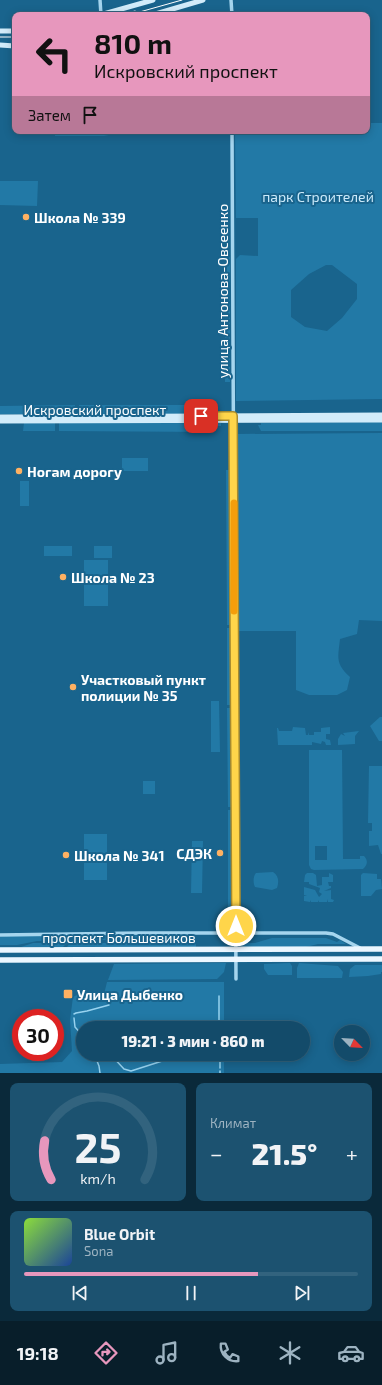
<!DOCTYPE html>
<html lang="ru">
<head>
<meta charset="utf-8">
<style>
	:root { --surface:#134b6a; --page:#1c5270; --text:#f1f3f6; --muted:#9db3c1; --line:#32637e; --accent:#e797bd }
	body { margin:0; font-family:"Exo 2",sans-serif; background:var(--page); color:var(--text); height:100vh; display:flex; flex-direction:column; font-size:15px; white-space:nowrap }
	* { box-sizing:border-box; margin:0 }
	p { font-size:13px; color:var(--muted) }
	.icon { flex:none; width:22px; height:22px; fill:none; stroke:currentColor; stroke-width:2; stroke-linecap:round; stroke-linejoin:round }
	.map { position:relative; height:1073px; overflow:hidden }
	.details { display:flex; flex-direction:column; gap:10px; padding:10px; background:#0a293a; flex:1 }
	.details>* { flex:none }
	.top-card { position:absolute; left:12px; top:12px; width:358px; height:122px; border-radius:8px; box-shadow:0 2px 10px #0003,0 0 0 1px var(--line); background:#e797bd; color:#111; overflow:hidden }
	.needle { width:26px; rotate:115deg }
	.buttons { position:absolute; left:334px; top:1025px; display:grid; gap:8px }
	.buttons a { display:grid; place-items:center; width:36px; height:36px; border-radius:50%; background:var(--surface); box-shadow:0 2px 10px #0003,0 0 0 1px var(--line); font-size:20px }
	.speed { position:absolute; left:12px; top:1009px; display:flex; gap:8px; font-size:20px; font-weight:700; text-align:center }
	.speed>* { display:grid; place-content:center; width:52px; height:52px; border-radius:50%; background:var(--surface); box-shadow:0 2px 10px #0003,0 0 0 1px var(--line); line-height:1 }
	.speed .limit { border:6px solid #d22; background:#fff; color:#111 }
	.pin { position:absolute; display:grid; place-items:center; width:34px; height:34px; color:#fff; margin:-17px; border-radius:8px; box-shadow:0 2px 6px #0006 }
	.me { position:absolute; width:44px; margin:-22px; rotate:0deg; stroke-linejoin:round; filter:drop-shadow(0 0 3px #0008) }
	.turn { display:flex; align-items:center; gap:14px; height:84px; padding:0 16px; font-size:18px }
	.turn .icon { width:52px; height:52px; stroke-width:2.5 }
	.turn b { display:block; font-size:28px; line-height:34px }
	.then { display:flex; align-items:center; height:38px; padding:0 16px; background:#0003; gap:8px; font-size:15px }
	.big { font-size:30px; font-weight:800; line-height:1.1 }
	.details .card { flex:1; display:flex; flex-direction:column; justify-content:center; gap:6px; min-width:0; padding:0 14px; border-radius:8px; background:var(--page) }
	.details .dial { align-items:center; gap:0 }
	.dial svg { height:104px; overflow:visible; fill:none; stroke:var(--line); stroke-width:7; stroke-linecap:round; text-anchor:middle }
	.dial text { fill:var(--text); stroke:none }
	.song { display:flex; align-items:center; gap:12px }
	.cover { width:48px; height:48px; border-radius:6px; background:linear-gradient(135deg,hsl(90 70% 55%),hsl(220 70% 35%)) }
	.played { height:4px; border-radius:2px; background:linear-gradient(90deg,var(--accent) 70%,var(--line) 70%) }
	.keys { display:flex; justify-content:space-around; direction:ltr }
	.heat { display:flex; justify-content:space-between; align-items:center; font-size:22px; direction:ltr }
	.details .tiles { flex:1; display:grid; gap:10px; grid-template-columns:1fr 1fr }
	.card:last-child { grid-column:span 2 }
	.trip { position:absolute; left:76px; top:1021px; width:234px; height:40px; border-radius:20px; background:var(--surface); box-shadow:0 2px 10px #0003,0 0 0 1px var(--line); font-weight:800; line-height:40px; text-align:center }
	.dock { display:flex; height:64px; justify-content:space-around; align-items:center; background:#081e2a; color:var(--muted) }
	.dock .icon { width:28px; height:28px }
	.dock .selected { color:var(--accent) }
	.dock b { font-size:18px; color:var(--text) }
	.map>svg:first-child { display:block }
</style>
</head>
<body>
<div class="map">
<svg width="382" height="1073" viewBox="0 0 382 1073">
	<rect width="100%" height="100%" fill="#19648d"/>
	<path fill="#2279a6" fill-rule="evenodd" d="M367 123H382V399L236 401V259L240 255 258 256V218H236L235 131H367ZM326 265H332L357 284V299L342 318 327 331 305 327 291 317V290L309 274Z
		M55 131H114V134L104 136H55Z
		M0 181H38L37 206 0 205Z
		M225 248 230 250V286H225Z
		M227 297 230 299V382H225V299Z
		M75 405V412L73 414H0V406Z
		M79 405H213V414H81L79 412Z
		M382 422V431H261L258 425H261V423Z
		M24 423H55V431H23Z
		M59 423H221V426H214V432L59 431Z
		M382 433V621L359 620 357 634 340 639C338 658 335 663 350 677L347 690 337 695H309L296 690V631H237V434Z
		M122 458H148V471H122Z
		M226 470H231V625H227Z
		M20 481H29V506H20Z
		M44 546H72V556H44Z
		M94 546H112V558H94Z
		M84 560H108V606H84Z
		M227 628H231L232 705H227Z
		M211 701H219L220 752H211Z
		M227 708H232V807H228Z
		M380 717H382V741H379L370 726Z
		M293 727 305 728 306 735H308L309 732V735H314V732H321V728L330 727V734H326V739L330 740 331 745H326L325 742 322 741 321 744 312 742V745H278L277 728H278L279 731H292Z
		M359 731 355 736V744L338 745V739L341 734 345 736 343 733Z
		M309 750H342L343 859H360V856H364C368 860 368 865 363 869L314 870 311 869 309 865ZM315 846H327V860H315Z
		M369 766H382V854H381L378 845 369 846V831H372V823H368Z
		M143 781H155V794H143Z
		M228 810H232V924H228Z
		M84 834H107V880H84Z
		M192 841H203L202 893H191Z
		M273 872C279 876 279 882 277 888L272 890 255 887C253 883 253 876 256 873Z
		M307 873H313L316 875 317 886 322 885V877H329V873L333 875V882H328L329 886H331V888L324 891 331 890V899L334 900 333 902H328V899L327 902H319V900L318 902H311V900L310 902 304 901V896L307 895H304V887L315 890 319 897 322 894 319 892 320 888 309 884V882H304L305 875Z
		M363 873 377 874V879H381L382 889 376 890 371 896H361V875Z
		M194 935 196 939 190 940H73V936Z
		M242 935H243L244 941 246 943H255L272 938H326L337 942 340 940 346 944H318L306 947H242L238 945 239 938Z
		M6 936H71L70 939 69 941H37L17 945H0V937Z
		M33 943H67L63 947 0 948V947H21Z
		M70 943H196V947H67Z
		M226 963 224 972 217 979 108 980 114 964Z
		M290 963 292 966V975H268L264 969V964Z
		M299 963 338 966 343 972 342 978H297V968Z
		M355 965H382V972H381V974L368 976 349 977 350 969Z
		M107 982H224V1028H83V1054H224V1073H0V1064L62 1062 72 1051 70 1020 73 997 77 995 104 994Z"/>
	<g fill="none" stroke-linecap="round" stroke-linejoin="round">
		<path stroke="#98d3f0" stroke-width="1.5" d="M219 996V1028
			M74 1014 76 1013 87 1011 109 1005
			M74 1018 75 1027 83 1036
			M122 1028 129 1021
			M79 1044 83 1049
			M89 1054 93 1057 96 1054
			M110 1054 124 1069 131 1071 181 1055
			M220 1054V1068
			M97 1061 99 1066 100 1073
			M220 1071V1073"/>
		<path stroke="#a5d5ee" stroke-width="3.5" d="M100 0 101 15
			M231 0 232 15
			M232 131 236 979
			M0 935 140 933H326L333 934 360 948"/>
		<path stroke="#d2ecfa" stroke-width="5" d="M100 15 153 0
			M152 15 203 0
			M0 31H15
			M0 45 15 46
			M0 417 382 415
			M0 421 382 420"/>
		<path stroke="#ecf7ff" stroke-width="5.5" d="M0 950 382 949
			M0 960 382 959"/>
		<path stroke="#fff" stroke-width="1" d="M120 15 135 11
			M129 15 182 0
			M0 37H15"/>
	</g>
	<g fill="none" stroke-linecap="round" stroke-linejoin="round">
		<defs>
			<path id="route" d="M201 416H233L236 926"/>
		</defs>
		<use href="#route" stroke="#a68a30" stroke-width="10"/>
		<use href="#route" stroke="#ffd54a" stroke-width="7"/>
		<path stroke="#f59e0b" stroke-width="7" d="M234 503V611"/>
	</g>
	<g fill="#ffb162" stroke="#19648d" stroke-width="1.5">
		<circle cx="26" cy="217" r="4"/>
		<circle cx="19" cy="471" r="4"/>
		<circle cx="63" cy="577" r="4"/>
		<circle cx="73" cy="687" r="4"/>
		<circle cx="220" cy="853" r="4"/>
		<circle cx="66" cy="855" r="4"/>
		<rect x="63" y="989" width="10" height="10" rx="2"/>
	</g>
	<g text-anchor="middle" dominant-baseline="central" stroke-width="4" stroke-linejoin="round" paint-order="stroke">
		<g font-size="14" fill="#cbeafa" stroke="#19648d">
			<text x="318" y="196">парк Строителей</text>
		</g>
		<g font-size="14" font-weight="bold" fill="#fff" stroke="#19648d" text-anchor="start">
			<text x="34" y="217">Школа № 339</text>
			<text x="27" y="471">Ногам дорогу</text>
			<text x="71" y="577">Школа № 23</text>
			<text x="81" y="679">Участковый пункт<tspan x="81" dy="16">полиции № 35</tspan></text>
			<text x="212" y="853" text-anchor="end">СДЭК</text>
			<text x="74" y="855">Школа № 341</text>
			<text x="77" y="994">Улица Дыбенко</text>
		</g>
		<g font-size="14" fill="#fff" stroke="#19648d">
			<text transform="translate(222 291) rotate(-90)">улица Антонова-Овсеенко</text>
			<text x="95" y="409">Искровский проспект</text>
			<text x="119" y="937">проспект Большевиков</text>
		</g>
	</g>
</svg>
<div class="buttons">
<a><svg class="needle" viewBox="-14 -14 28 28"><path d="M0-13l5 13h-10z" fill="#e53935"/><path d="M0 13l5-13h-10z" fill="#9db3c1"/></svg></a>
</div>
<div class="speed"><div class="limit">30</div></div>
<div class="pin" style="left:201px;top:416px;background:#d93025"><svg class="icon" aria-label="arrive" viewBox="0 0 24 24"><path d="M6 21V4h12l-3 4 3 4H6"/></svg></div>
<svg class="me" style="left:236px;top:926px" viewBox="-20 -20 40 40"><circle r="17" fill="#ffd54a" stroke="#fff" stroke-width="3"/><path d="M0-11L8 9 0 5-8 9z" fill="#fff"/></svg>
<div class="trip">19:21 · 3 мин · 860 m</div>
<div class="top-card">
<div class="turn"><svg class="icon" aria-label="left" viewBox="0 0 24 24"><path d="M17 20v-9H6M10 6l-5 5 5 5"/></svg><div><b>810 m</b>Искровский проспект</div></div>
<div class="then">Затем<svg class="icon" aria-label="arrive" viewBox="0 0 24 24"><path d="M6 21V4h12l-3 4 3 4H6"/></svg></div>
</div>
</div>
<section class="details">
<div class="tiles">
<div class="card dial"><svg viewBox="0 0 100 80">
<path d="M14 69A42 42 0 1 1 86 69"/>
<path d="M14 69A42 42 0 0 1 9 39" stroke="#e797bd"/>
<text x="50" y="56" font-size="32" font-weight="700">25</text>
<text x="50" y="72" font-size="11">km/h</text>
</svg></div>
<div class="card"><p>Климат</p>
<div class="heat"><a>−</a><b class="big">21.5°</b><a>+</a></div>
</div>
<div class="card">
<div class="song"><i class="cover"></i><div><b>Blue Orbit</b><p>Sona</p></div></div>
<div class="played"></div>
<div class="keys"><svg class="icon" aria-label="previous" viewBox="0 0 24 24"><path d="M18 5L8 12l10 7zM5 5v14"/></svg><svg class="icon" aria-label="pause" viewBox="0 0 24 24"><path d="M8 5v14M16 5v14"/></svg><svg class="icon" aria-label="next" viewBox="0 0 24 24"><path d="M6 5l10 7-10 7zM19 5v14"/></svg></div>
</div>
</div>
</section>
<nav class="dock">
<b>19:18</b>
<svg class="icon selected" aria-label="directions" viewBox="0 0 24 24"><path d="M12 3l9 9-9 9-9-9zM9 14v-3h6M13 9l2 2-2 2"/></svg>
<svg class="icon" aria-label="music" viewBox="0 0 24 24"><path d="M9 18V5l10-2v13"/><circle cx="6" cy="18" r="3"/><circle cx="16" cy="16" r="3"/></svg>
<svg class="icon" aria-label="phone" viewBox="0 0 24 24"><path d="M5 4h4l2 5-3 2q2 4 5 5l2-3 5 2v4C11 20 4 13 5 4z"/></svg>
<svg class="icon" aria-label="climate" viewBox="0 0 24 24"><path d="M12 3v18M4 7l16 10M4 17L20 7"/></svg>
<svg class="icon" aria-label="car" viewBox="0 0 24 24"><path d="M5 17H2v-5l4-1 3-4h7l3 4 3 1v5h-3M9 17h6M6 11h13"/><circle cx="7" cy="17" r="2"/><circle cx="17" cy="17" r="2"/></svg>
</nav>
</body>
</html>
